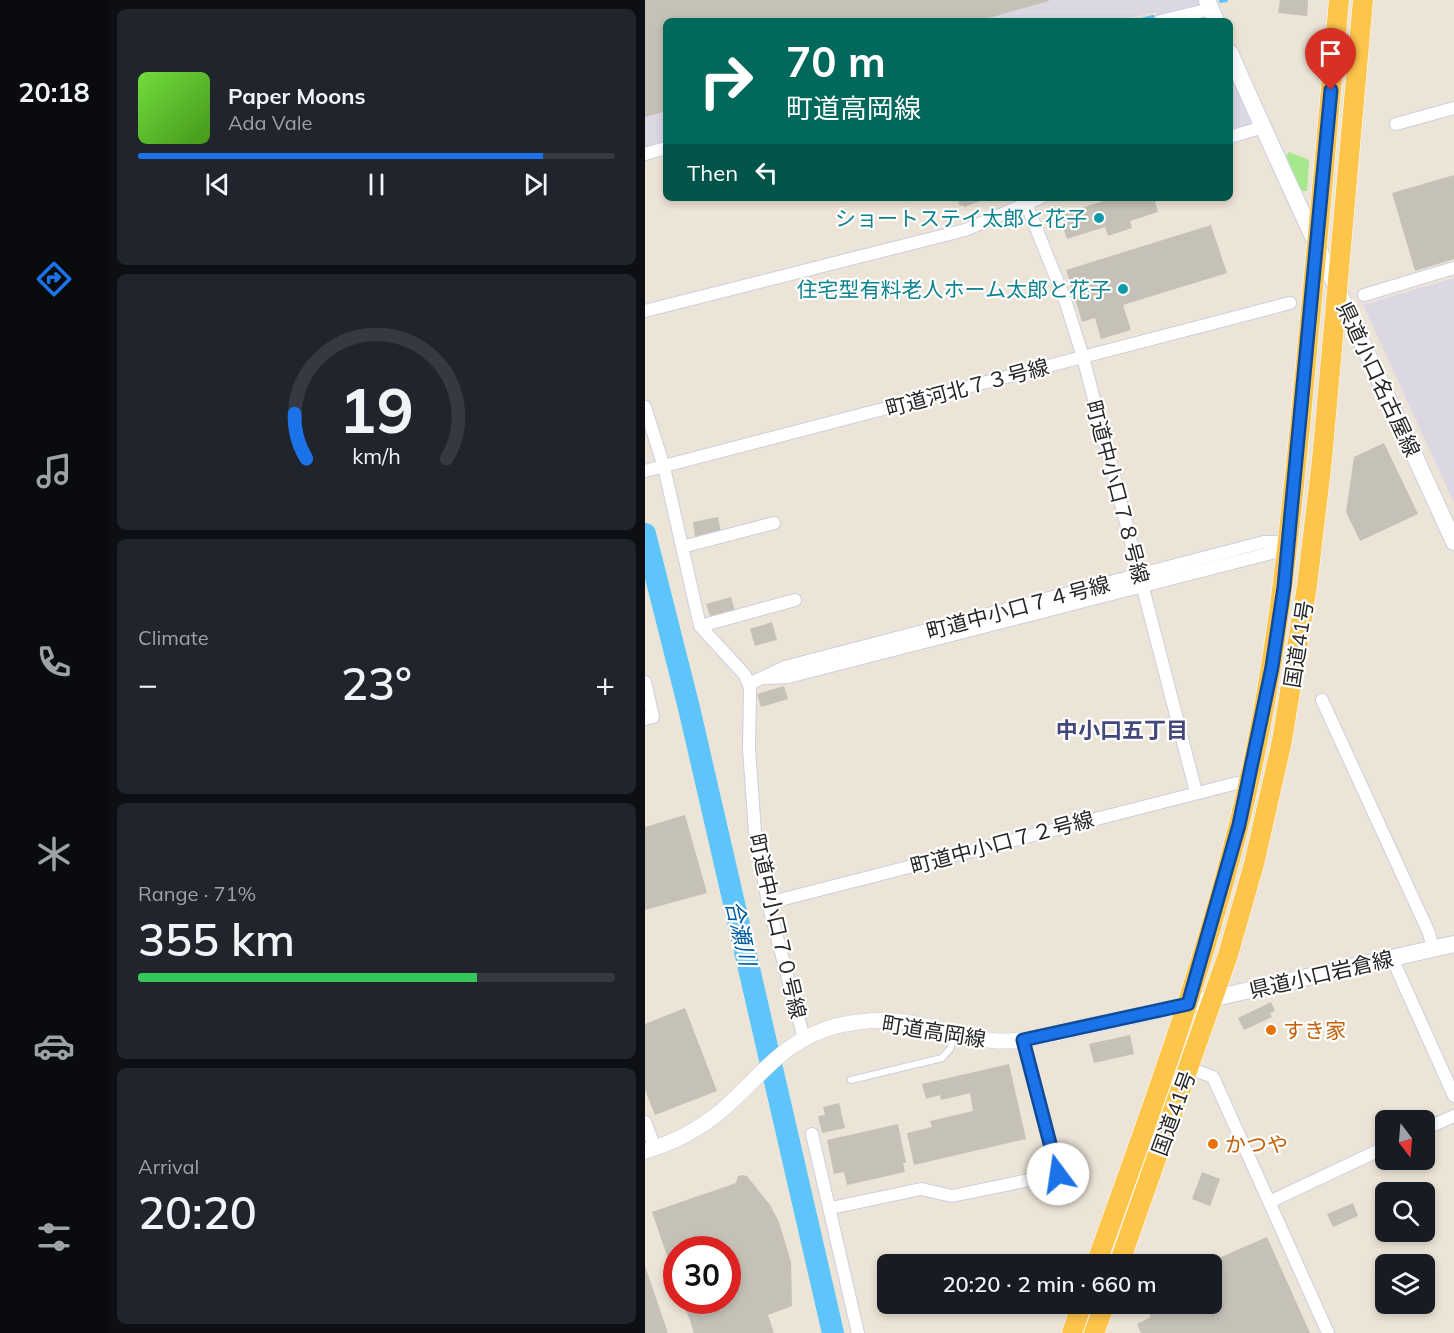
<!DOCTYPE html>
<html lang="en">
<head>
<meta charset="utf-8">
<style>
	:root { --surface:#171b24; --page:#20242c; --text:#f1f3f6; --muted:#9ea1a6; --line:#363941; --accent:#1a73e8 }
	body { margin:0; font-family:Mulish,"Noto Sans JP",sans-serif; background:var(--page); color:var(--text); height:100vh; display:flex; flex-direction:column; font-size:22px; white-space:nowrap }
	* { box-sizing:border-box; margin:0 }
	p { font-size:20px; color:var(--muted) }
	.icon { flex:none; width:33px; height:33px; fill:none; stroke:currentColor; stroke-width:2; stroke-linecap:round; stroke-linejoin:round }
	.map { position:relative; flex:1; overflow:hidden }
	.panel { display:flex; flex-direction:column; gap:9px; padding:9px; background:#0d0f14; width:537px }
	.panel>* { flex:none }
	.top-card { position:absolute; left:18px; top:18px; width:570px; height:183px; border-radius:9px; box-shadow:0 3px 9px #0003; background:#00695c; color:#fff; overflow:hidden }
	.needle { width:39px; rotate:164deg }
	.controls { position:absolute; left:730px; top:1110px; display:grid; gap:12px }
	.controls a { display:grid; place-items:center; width:60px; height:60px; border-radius:9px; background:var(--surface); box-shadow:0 3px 9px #0003; font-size:30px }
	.speed { position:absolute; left:18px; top:1236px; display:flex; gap:12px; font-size:30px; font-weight:700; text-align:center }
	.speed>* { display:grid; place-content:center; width:78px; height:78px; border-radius:50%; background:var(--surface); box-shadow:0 3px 9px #0003; line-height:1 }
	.speed .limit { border:9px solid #d22; background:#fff; color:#111 }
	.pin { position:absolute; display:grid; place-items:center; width:51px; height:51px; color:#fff; margin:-62px -26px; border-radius:50% 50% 50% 0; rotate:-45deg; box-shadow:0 0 6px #0007 }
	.pin .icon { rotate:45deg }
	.me { position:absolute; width:66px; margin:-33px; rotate:346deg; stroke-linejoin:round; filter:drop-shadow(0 0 4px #0008) }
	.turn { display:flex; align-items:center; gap:21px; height:126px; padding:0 24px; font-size:27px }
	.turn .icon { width:78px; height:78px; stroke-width:2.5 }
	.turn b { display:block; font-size:42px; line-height:51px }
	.then { display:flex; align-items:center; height:57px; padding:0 24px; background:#0003; gap:12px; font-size:22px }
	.big { font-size:45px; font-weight:600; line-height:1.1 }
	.panel .card { flex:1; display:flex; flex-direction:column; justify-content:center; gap:9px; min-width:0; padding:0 21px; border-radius:9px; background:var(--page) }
	.panel .dial { align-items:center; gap:0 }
	.dial svg { height:156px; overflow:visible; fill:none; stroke:var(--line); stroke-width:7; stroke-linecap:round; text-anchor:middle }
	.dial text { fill:var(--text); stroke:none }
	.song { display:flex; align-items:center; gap:18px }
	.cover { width:72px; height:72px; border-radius:9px; background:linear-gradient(135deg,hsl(100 70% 55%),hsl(100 70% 35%)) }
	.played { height:6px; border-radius:3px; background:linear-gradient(90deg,var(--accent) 85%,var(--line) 85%) }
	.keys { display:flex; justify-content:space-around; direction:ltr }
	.heat { display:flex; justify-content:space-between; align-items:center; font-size:33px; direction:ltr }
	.charge { height:9px; border-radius:4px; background:linear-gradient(90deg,#34c759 71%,var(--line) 0) }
	.trip { position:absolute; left:232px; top:1254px; width:345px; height:60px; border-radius:9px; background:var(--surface); box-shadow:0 3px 9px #0003; font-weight:600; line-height:60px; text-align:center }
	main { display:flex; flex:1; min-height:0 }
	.menu { display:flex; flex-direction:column; width:108px; justify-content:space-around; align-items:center; background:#090b0e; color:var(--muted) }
	.menu .icon { width:42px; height:42px }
	.menu .selected { color:var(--accent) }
	.menu b { font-size:27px; color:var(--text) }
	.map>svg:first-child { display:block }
</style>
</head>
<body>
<main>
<nav class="menu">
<b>20:18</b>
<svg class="icon selected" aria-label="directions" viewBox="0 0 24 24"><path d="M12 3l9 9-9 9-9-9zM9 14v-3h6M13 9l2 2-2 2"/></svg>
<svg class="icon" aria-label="music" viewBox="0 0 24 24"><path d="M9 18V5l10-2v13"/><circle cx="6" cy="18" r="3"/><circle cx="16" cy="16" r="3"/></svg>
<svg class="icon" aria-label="phone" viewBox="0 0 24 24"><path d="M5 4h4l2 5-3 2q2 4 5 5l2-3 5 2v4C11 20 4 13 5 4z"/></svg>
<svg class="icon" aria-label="climate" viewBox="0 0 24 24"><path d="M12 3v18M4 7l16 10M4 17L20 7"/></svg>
<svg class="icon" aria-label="car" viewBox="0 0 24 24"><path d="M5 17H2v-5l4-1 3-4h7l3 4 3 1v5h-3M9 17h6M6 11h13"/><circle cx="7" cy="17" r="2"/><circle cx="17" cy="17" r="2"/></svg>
<svg class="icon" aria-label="filters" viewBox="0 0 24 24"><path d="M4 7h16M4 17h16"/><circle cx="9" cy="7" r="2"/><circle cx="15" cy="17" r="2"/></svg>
</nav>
<section class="panel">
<div class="card">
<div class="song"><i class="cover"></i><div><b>Paper Moons</b><p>Ada Vale</p></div></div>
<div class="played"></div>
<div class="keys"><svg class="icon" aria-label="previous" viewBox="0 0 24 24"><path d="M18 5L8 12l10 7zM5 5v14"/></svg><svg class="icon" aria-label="pause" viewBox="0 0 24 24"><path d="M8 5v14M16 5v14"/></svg><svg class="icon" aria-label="next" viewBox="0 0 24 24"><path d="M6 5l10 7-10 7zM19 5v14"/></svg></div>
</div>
<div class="card dial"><svg viewBox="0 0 100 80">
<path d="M14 69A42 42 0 1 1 86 69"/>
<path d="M14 69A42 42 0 0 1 8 46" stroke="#1a73e8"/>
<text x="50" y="56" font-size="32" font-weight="700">19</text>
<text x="50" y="72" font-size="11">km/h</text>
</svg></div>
<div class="card"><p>Climate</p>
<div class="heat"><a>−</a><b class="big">23°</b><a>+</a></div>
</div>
<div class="card"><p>Range · 71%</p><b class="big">355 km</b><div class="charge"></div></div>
<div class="card"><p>Arrival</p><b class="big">20:20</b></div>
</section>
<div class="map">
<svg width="809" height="1333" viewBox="0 0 809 1333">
	<rect width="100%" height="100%" fill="#ece4d6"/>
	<path fill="#dcd8e3" d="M0 0H555L562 21H514L511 12 471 21H21V144L0 150Z
		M585 70 608 120 605 126 585 132Z
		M809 278V503L718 305Z"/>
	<path fill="#a5e98c" d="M644 152 664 160 662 191H658L655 188 641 156Z"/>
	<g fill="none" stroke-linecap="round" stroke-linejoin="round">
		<path stroke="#5dc5fa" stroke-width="4" d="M576 1 581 0
			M493 21 508 17"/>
		<path stroke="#5dc5fa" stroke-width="22" d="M0 534 44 708 188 1333"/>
	</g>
	<path fill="#c6c1b7" d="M0 0H404V1L333 21H21V111L0 117Z
		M635 0H663L662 16 633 13Z
		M809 175V259L770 271 747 193Z
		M312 198H341V199L319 207 318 205 315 206Z
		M468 198H509L513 212 485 221 487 228 463 236 460 227 422 239 414 215Z
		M566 225 582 273 478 305 486 330 456 339 450 318 437 322 421 270Z
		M739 443 773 514 715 541 701 512 709 457Z
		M73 517 76 532 50 537 48 522Z
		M86 597 90 611 66 619 61 604Z
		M127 622 132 640 110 646 105 629Z
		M139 686 143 699 116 707 112 694Z
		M40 815 62 893 0 910V827Z
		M626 1002 630 1011 625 1013 627 1017 599 1030 593 1018Z
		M40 1008 72 1091 10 1115 0 1090V1024Z
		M485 1035 489 1054 449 1063 444 1044Z
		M364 1064 381 1139 269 1165 262 1133 287 1127 285 1121 328 1111 325 1093 296 1100 295 1095 281 1099 277 1084Z
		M194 1103 200 1128 177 1133 173 1116 180 1115 178 1107Z
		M253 1124 261 1163H258L260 1172 202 1185 199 1172 189 1174 182 1140Z
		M557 1172 575 1179 565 1206 547 1199Z
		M97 1175 102 1176 125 1205 134 1222 146 1262 147 1306 123 1315 129 1333H49L38 1300H82V1250H32L31 1282 7 1212 91 1183 93 1176Z
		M708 1203 713 1216 688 1227 682 1214Z
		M622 1237 665 1333H496L492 1324 506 1317 501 1307 508 1304H567V1264H560Z
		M0 1266 23 1333H0Z"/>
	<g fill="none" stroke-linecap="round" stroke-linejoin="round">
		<defs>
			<path id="service" d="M206 1080 297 1058 305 1049 310 1035"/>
			<path id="minor" d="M515 21 566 9
				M751 124 809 108
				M585 137 618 127
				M0 154 21 148
				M379 198 420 300 438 357 551 792
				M719 295 809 268
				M0 311 320 230 395 198
				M0 407 19 467 55 626 100 675 105 688 104 749 110 832 123 903 159 1039
				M0 471 645 303
				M37 547 129 523
				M55 626 150 600
				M122 678 143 677 630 552
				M0 682 8 717 0 719
				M104 684 140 667 619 542H631
				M677 700 784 933 788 949
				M123 903 592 783
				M747 958 809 1096
				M544 1068 568 1077 683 1333
				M0 1122 10 1148
				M780 1129 809 1116
				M167 1134 213 1333
				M624 1202 741 1147
				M186 1208 276 1189 307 1196 413 1174 378 1040"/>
			<path id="tertiary" d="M0 1151C28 1143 53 1130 76 1111 116 1077 136 1041 191 1026 213 1021 236 1019 259 1022 294 1027 324 1041 361 1041 385 1041 409 1034 432 1029 469 1021 506 1013 543 1004"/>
			<path id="secondary" d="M562 0 571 21
				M585 53C657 217 735 379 809 542
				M543 1004 809 944"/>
			<path id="trunk" d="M451 1264C512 1095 575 926 611 749 633 643 644 535 655 427 669 285 681 142 694 0
				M474 1264 583 955 609 864 637 741 662 586 677 460 718 0
				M427 1333 437 1304
				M449 1333 460 1304"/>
		</defs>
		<use href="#service" stroke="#cccee2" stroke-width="8"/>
		<use href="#minor" stroke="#cccee2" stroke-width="14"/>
		<use href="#tertiary" stroke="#cccee2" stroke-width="16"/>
		<use href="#secondary" stroke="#cccee2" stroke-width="18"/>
		<use href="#trunk" stroke="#fff" stroke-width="21"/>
		<use href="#service" stroke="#fff" stroke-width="6"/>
		<use href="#minor" stroke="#fff" stroke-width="12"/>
		<use href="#tertiary" stroke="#fff" stroke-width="15"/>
		<use href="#secondary" stroke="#fff" stroke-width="16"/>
		<use href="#trunk" stroke="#fec54b" stroke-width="20"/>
	</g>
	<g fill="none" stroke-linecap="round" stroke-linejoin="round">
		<defs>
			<path id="route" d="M413 1174 378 1040 543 1004 594 825 627 667 639 587 686 90"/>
		</defs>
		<use href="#route" stroke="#114b97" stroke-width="15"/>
		<use href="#route" stroke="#1a73e8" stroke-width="10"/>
	</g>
	<g fill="#0f9aa8" stroke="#fff" stroke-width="2">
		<circle cx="454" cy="218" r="6"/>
		<circle cx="478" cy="289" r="6"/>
	</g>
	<g fill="#e8710a" stroke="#fff" stroke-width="2">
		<circle cx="626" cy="1030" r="6"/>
		<circle cx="568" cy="1144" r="6"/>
	</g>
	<g text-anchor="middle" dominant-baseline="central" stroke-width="4.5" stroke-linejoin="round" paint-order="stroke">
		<g font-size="21" fill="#0d838f" stroke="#fff" text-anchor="end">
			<text x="442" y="218">ショートステイ太郎と花子</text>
			<text x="466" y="289">住宅型有料老人ホーム太郎と花子</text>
		</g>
		<g font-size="21" fill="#272727" stroke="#fff">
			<text transform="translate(734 379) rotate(65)">県道小口名古屋線</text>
			<text transform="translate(322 387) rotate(-15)">町道河北７３号線</text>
			<text transform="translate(473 492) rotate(75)">町道中小口７８号線</text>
			<text transform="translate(373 607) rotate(-15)">町道中小口７４号線</text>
			<text transform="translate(653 644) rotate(-81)">国道41号</text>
			<text transform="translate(357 842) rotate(-15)">町道中小口７２号線</text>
			<text transform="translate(133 926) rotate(77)">町道中小口７０号線</text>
			<text transform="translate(676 974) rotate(-13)">県道小口岩倉線</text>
			<text transform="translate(289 1031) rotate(9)">町道高岡線</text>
			<text transform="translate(528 1113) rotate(-70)">国道41号</text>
		</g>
		<g font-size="21" fill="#c56008" stroke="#fff" text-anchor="start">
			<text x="638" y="1030">すき家</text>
			<text x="580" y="1144">かつや</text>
		</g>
		<g font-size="22" font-weight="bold" fill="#44497b" stroke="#fff">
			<text x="477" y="730">中小口五丁目</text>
		</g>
		<g font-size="22" font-style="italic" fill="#005ea2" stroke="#fff">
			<text transform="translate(96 933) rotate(77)">合瀬川</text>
		</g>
	</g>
</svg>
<div class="controls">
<a><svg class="needle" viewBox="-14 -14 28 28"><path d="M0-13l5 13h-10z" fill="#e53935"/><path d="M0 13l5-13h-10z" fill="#9ea1a6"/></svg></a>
<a><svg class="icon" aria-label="search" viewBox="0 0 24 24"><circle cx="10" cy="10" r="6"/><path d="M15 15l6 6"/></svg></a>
<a><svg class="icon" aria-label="layers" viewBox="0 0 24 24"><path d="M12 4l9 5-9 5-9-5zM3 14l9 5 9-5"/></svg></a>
</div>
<div class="speed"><div class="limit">30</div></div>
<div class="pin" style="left:686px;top:90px;background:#d93025"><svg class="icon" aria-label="arrive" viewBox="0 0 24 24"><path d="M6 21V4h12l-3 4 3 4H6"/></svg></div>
<svg class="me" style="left:413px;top:1174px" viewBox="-20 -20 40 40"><circle r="19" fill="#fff"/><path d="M0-13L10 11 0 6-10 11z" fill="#1a73e8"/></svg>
<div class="trip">20:20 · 2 min · 660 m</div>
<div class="top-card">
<div class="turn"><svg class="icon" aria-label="right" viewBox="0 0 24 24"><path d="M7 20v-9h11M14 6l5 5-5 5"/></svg><div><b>70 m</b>町道高岡線</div></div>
<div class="then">Then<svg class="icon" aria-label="left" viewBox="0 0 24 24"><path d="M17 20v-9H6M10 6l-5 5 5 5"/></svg></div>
</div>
</div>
</main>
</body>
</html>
